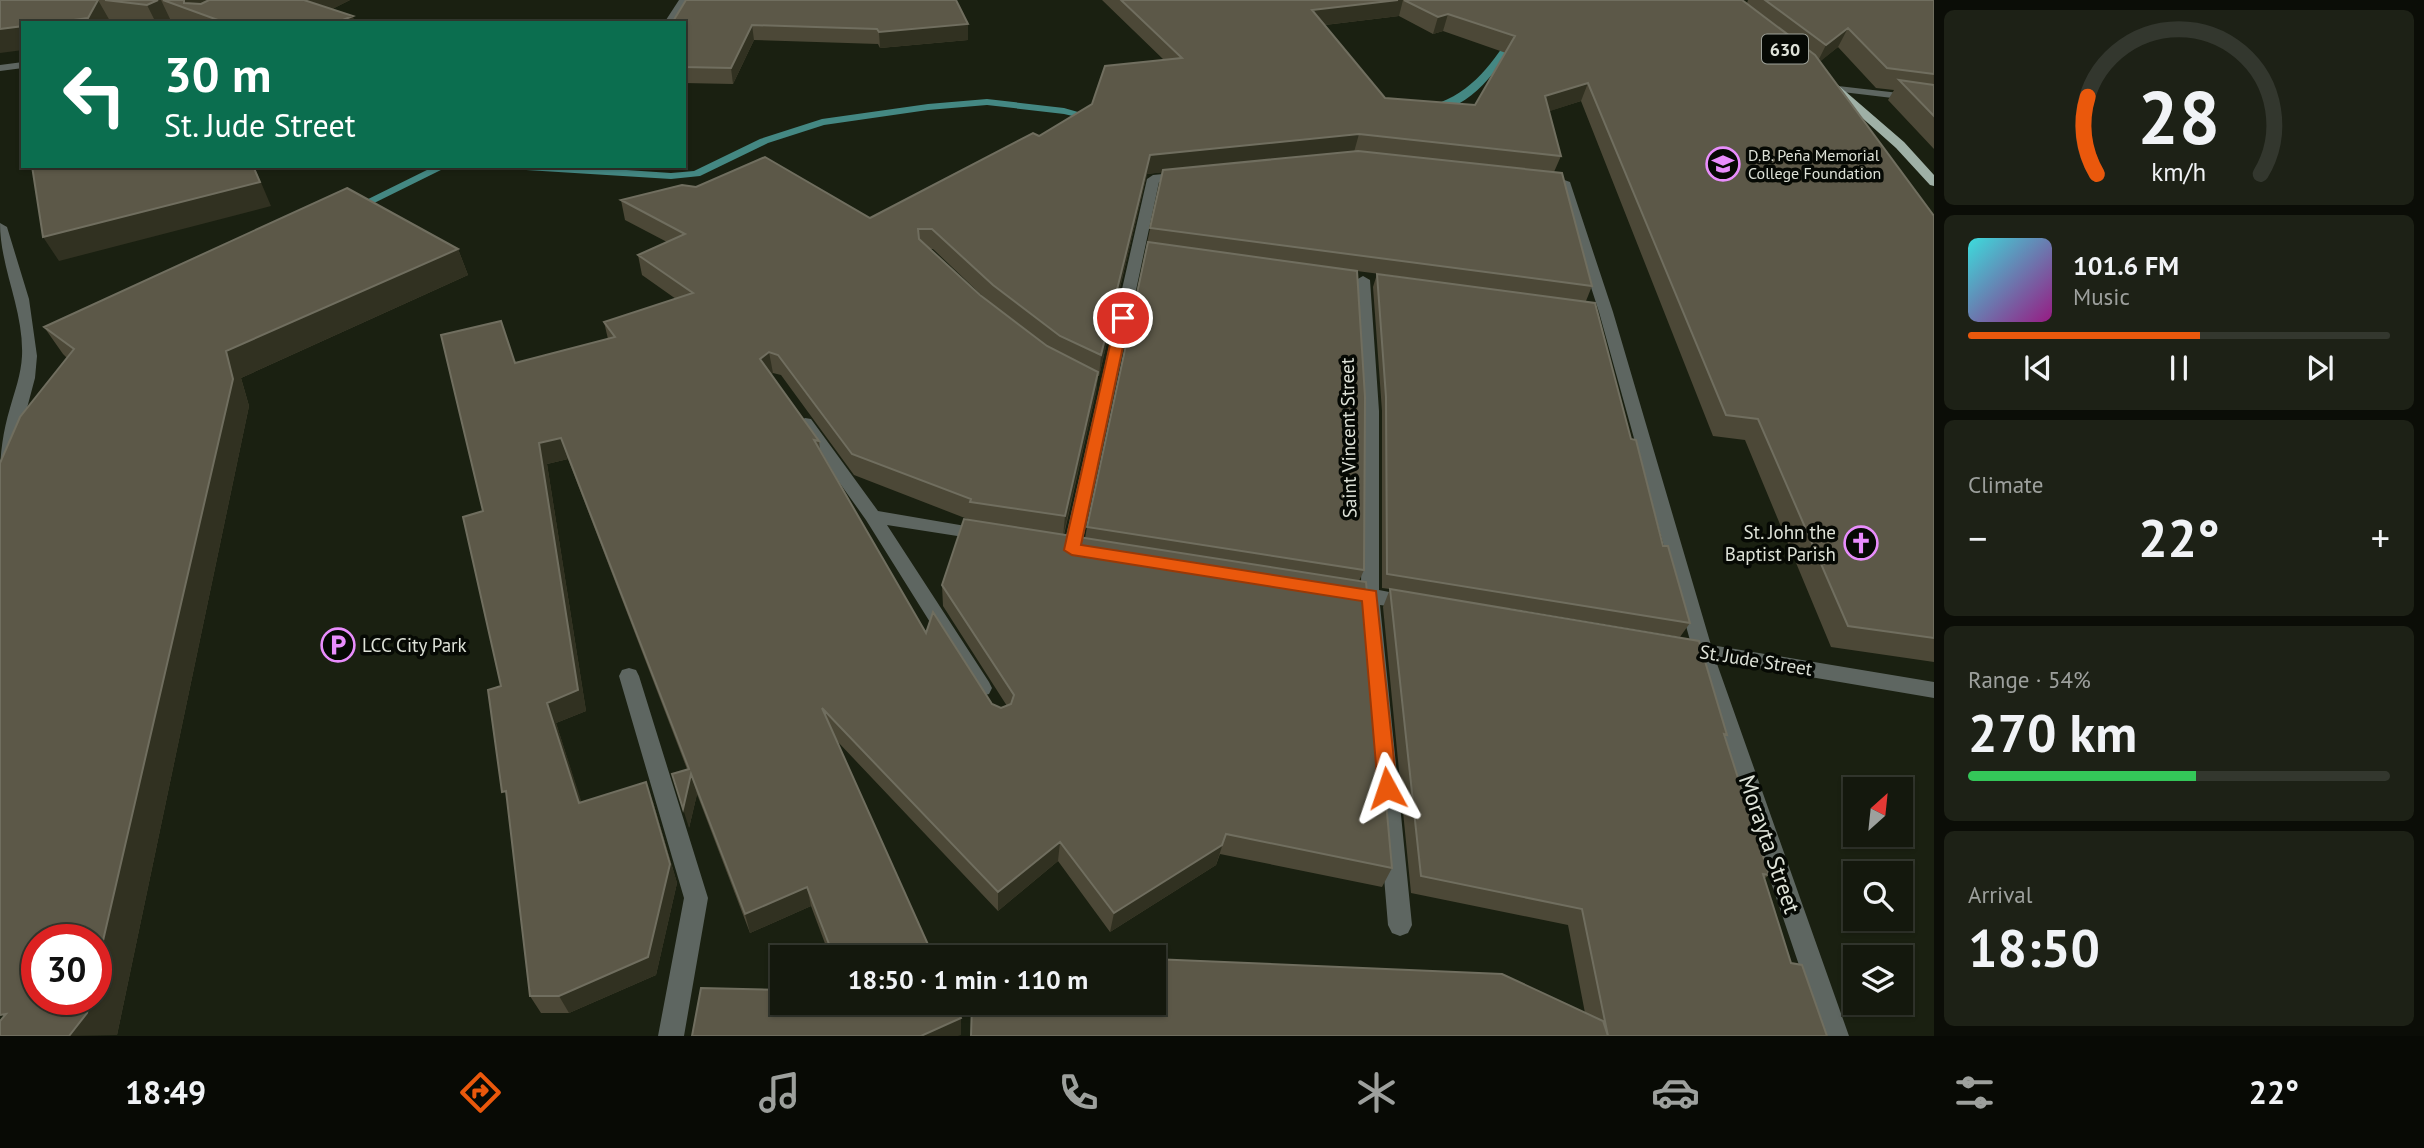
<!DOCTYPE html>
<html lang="en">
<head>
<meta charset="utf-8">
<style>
	:root { --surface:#14180d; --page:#1d2116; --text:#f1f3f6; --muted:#9da09d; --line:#33372e; --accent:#ea580c }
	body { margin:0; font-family:"PT Sans",sans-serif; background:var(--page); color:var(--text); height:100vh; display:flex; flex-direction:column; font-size:26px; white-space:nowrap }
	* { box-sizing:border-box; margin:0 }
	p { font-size:23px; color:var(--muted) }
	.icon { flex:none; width:38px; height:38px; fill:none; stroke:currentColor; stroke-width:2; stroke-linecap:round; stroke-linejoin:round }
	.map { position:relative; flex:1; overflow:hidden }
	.details { display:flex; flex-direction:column; gap:10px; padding:10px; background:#0b0d07; width:490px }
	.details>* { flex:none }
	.banner { position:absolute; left:21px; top:21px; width:665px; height:147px; border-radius:0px; box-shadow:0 2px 5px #0004,0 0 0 2px var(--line); background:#0b6e4f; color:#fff; overflow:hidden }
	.needle { width:46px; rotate:27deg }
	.buttons { position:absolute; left:1843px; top:777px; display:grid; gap:14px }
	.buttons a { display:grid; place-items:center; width:70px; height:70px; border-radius:0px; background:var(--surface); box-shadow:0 2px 5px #0004,0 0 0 2px var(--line); font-size:35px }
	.speed { position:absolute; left:21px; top:924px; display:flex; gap:14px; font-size:35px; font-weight:700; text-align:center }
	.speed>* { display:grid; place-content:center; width:91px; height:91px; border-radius:50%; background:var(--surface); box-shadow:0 2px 5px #0004,0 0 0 2px var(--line); line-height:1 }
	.speed .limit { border:10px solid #d22; background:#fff; color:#111 }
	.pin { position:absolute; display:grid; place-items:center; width:60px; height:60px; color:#fff; margin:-30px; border:4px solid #fff; border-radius:50%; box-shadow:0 2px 7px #0007 }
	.me { position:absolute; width:77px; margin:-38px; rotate:355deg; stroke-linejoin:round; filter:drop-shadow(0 0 5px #0008) }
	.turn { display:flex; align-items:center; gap:24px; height:147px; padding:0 28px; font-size:32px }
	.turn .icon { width:91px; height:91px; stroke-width:2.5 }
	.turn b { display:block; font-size:49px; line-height:60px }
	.big { font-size:52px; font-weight:700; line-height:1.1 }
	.details .tile { flex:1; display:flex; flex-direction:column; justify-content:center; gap:10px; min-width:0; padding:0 24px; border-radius:10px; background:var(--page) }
	.details .dial { align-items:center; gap:0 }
	.dial svg { height:182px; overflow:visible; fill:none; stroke:var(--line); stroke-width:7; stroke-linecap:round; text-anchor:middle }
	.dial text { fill:var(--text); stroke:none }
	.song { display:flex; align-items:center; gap:21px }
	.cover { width:84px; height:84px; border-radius:10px; background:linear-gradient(135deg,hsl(180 70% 55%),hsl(310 70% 35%)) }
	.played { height:7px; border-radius:4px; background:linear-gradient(90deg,var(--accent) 55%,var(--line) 55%) }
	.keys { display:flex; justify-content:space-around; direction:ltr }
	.heat { display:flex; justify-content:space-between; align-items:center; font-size:38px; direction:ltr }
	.charge { height:10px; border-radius:5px; background:linear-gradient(90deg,#34c759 54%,var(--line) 0) }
	.trip { position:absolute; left:770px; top:945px; width:396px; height:70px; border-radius:0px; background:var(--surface); box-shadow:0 2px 5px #0004,0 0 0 2px var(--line); font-weight:700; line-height:70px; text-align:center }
	.menu { display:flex; height:112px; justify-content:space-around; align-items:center; background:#080a05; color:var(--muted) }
	.menu .icon { width:49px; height:49px }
	.menu .active { color:var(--accent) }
	.menu b { font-size:32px; color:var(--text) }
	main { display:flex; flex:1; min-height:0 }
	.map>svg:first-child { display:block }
</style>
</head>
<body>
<main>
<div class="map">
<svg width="1934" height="1036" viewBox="0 0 1934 1036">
	<rect width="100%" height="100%" fill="#1a2011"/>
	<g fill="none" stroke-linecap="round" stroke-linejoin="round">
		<path fill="#448883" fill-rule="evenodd" d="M1512 33 1520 35C1499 67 1469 115 1425 111V107C1468 97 1489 68 1512 33Z
			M987 99 1064 108 1099 118 1094 121 1064 114 987 105 928 110 824 125 768 143 700 176 671 179 510 169 505 166H567L671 173 694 171 760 139 822 119 928 104Z
			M435 166H449L358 211 348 209Z"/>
		<path fill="#5e6661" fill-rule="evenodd" d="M0 223 7 227 29 299 37 356 35 378 14 457 6 476 0 478C0 453 3 432 10 408 15 390 21 375 22 356 24 310 0 268 0 223Z"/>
		<path fill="#5e6661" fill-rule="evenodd" d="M679 0H689L674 23H664Z
			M23 62V68L0 71V65Z
			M1838 86 1934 97V103L1834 91V87Z
			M1183 172 1187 173V179L1159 182 1081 549 1078 554H1066L1063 549 1147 179 1153 175Z
			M1556 177 1570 182 1613 312 1711 645 1934 682V698L1716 661 1849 1036H1823L1695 658 1688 655 1685 650 1691 644 1599 312 1558 185 1550 181Z
			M1363 276 1370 280 1379 411V590L1415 597 1417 602 1415 607 1408 609 1380 605 1412 925 1408 933 1400 936 1392 933 1388 925 1361 601 1339 597 1337 592 1339 587 1346 585 1361 587 1363 411 1356 280Z
			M805 418 811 419 878 511 989 530 992 534 989 538 983 540 887 525 989 682 992 688 989 694 982 696 975 694 866 520 797 423Z
			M629 668 636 670 639 676 708 898 684 1036H658L684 898 619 676 622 670Z"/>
		<path fill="#9fb0a6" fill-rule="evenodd" d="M1823 79H1831L1904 142 1934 175V186L1930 185 1896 148 1823 83Z"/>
	</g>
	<path fill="#4c4837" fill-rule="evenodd" d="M0 0H350L332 9 355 23H177L171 21 166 23H124L110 21 109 23H23Z
		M686 0 968 40 880 48 878 44 754 40 733 84 684 83V23Z
		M1102 0H1742L1747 3 1748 0H1934V149L1888 100 1894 90 1876 88 1838 47 1820 61 1934 216V662L1831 647 1745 440 1713 436 1581 101 1549 111 1561 156 1554 172 1592 286 1586 301 1631 439 1663 546 1690 623 1680 637 1508 608 1727 735 1725 737 1769 875 1764 879 1791 963 1827 1036H971L1585 1013 1568 925 1411 893 1383 607 1390 589 1382 588V411L1373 287 1377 274 1418 279 1357 271 1364 570 1359 581 1392 868 1382 887 1220 854 1216 865 1110 932 1058 861 998 911 837 741 934 957H830L811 906 750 933 697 794 689 828 687 769 568 459 547 464 586 711 556 723 581 802H653L677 883 656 975 569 1013H541L530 996 501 686 483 511 608 339 604 322 676 299 642 275 638 255 667 242 625 220 621 200 870 218 1039 136 1164 60ZM1399 16 1433 34 1443 31 1506 53 1475 105 1385 98 1325 25ZM1162 172 1087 527 1085 538 1064 535 1096 392 1098 376H1099L1147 174ZM930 249H933L991 304 980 295ZM773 373 781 375 854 475 970 520 942 585 943 606 1007 706 1001 708 992 704 926 633 820 449 819 441 771 374Z
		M458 249 468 275 241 378 249 406 117 1035 67 358 63 354 44 327Z"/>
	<path fill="#313121" d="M98 0 110 21 109 23H52Z
		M158 0H161L171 21 166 23H156L147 5Z
		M184 0H239L206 15 184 3Z
		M301 0H350L309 21Z
		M1398 0H1403L1399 16 1308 27 1312 10Z
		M1448 14 1443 31 1433 34 1438 17Z
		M353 16 355 23H335Z
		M968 24V40L880 48 879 32Z
		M752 25 754 40 733 84 731 68Z
		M23 26V50L0 53V29Z
		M1848 28 1838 47 1816 65 1826 45Z
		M1588 83 1581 101 1538 115 1545 96Z
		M1359 134 1354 152 1147 174 1099 376 1101 355 1150 155Z
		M253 166H254L271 206 59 261 43 237Z
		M458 249 468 275 241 378 249 406 117 1035 69 1036 90 999H96V971L226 351Z
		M769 352 773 373 763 379 760 359Z
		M1098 372 1096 392 1063 537 1065 516Z
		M561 438 568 459 547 464 586 711 556 723 588 822 579 803 547 703 539 443Z
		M691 774 697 794 689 828 683 809Z
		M646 782 653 802 677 883 656 975 569 1013 559 996Z
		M1226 834 1216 865 1110 932 1114 913Z
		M1060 842 1058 861 998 911V892Z
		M807 887 811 906 750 933 745 914Z
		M961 1018V1035L958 1036H921Z"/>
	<path fill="#5c5848" stroke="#706e5f" stroke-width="2" d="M0 0H98L88 18 52 23H23V26L0 29Z
		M105 0H158L147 5Z
		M163 0H184V3L201 4 209 0H304L353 16 335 23H226Z
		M686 0H956L968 24 879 32 877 29 752 25 731 68 684 67V23H672Z
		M1121 0H1398L1312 10 1385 98 1475 105 1515 36 1448 14 1438 17 1404 0H1742L1815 55 1934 216V638L1848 626 1758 419 1726 415 1588 83 1545 96 1561 156 1359 134 1150 155 1101 355 1060 336 993 285 932 229H918L919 239 980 295 1047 346 1098 372 1065 516 970 502 971 499 852 454 778 355 769 352 760 359 819 441 814 440 926 633 933 612 992 704 1001 708 1011 704 1014 695 942 585 964 519 1366 582 1392 868 1226 834 1222 845 1114 913 1060 842 998 892 822 708 930 949 927 951H931L934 957H834L807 887 745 914 691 774 683 809 672 774 689 769 561 438 539 443 578 690 547 703 579 803 646 782 670 864 648 957 559 996H530L506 791 502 792 488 690 501 686 463 517 483 511 441 335 501 321 515 363 615 337 604 322 693 293 638 255 685 234 621 200 682 185 696 187 765 157 870 218 1033 133 1039 136 1092 104 1105 66 1182 58Z
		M1765 0H1934V74L1887 68 1848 28 1826 45Z
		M1899 80 1934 85V116Z
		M1358 151 1562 173 1592 286 1150 228 1163 170Z
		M32 166H253L260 182 43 237Z
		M347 188 458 249 226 351 233 379 96 971V940H37V999H90L87 1013 69 1036H0V1021L6 1014 0 1015V463L20 417 74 349 44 327Z
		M1148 242 1357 271 1365 397 1364 570 1087 527Z
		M1377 274 1595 303 1631 439 1636 440 1663 546H1668L1690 623 1387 574 1386 397Z
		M1390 589 1699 641 1727 735 1724 734 1769 875 1763 874 1791 963 1802 965 1827 1036H1608L1582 909 1421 876Z
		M1033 953 1123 957H1021Z
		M1153 959 1502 974 1603 1021 1608 1036H971L972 1003H1153Z
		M701 988 782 990V1003H954L961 1018 921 1036H692Z"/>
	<path fill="#ea580c" stroke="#983908" stroke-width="2" d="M1123 315 1129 318 1081 545 1376 591 1397 788 1394 794 1387 796 1380 794 1378 788 1362 601 1072 555 1064 550 1116 318Z"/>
	<defs>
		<symbol id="university-ring" viewBox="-11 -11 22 22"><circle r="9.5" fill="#060904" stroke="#e98dfd" stroke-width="1.5"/><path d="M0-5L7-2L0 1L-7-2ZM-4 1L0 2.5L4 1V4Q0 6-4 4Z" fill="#e98dfd"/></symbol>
		<symbol id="church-ring" viewBox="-11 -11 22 22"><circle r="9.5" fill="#060904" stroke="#e98dfd" stroke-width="1.5"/><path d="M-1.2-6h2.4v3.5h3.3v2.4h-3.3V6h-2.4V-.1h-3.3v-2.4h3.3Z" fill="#e98dfd"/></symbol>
		<symbol id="parking-ring" viewBox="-11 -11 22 22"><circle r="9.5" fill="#060904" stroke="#e98dfd" stroke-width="1.5"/><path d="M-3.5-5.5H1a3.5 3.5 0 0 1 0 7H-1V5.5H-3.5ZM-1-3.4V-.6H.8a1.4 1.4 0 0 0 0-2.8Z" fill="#e98dfd"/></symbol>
	</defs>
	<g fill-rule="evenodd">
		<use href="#university-ring" x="1704" y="145" width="38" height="38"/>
		<use href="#church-ring" x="1842" y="524" width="38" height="38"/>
		<use href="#parking-ring" x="319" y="626" width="38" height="38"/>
	</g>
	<g text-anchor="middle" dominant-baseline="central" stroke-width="7" stroke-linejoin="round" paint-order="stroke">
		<g font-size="16" fill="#dee2d8" stroke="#060904" text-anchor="start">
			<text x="1748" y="155">D.B. Peña Memorial<tspan x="1748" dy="18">College Foundation</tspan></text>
		</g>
		<rect fill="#060904" stroke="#9da198" stroke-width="2" x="1762" y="34.5" width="46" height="29" rx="5"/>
		<g font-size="18" font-weight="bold" fill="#dee2d8">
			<text x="1785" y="49">630</text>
		</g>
		<g font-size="19" fill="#dee2d8" stroke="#060904">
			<text transform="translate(1348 438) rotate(-91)">Saint Vincent Street</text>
			<text transform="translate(1756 660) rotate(9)">St. Jude Street</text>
		</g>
		<g font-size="19" fill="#dee2d8" stroke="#060904" text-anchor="end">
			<text x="1836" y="532">St. John the<tspan x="1836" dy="22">Baptist Parish</tspan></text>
			<text x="362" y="645" text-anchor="start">LCC City Park</text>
		</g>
		<g font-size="23" fill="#dee2d8" stroke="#060904">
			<text transform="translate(1770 844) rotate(71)">Morayta Street</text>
		</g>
	</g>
</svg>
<div class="buttons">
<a><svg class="needle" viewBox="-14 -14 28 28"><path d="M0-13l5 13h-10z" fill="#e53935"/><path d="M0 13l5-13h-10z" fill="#9da09d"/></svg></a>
<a><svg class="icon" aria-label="search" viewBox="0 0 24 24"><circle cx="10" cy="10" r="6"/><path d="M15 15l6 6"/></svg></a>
<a><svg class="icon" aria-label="layers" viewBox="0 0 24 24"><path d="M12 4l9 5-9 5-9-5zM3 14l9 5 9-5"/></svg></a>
</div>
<div class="speed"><div class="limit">30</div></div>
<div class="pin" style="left:1123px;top:318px;background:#d93025"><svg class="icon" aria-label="arrive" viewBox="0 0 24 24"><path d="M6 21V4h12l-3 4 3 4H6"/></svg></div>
<svg class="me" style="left:1387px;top:788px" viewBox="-20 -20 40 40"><path d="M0-17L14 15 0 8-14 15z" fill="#ea580c" stroke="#fff" stroke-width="4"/></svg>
<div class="trip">18:50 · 1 min · 110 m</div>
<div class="banner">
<div class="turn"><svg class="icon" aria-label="left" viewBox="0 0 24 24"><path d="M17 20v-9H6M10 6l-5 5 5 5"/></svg><div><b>30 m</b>St. Jude Street</div></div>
</div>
</div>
<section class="details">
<div class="tile dial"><svg viewBox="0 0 100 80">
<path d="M14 69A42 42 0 1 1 86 69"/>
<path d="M14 69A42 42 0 0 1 10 35" stroke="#ea580c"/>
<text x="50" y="56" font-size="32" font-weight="700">28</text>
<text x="50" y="72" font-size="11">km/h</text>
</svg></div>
<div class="tile">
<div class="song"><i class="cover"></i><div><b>101.6 FM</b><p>Music</p></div></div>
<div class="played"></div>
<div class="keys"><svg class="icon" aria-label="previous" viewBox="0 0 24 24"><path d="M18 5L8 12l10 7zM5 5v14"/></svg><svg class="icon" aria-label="pause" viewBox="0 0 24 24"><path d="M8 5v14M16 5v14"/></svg><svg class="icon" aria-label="next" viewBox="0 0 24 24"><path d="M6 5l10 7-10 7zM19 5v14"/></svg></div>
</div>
<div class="tile"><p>Climate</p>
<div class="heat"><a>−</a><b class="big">22°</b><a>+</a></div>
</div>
<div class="tile"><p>Range · 54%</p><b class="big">270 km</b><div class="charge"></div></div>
<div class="tile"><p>Arrival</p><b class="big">18:50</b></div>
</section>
</main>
<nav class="menu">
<b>18:49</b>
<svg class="icon active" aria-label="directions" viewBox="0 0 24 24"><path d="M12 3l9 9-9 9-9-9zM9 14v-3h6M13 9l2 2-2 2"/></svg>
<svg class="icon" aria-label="music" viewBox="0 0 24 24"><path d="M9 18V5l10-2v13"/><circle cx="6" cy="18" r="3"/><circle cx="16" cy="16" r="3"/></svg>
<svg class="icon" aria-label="phone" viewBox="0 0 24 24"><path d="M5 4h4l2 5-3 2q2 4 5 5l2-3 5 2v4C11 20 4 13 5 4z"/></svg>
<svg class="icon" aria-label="climate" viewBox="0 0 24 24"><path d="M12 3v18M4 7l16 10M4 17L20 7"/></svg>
<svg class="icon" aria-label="car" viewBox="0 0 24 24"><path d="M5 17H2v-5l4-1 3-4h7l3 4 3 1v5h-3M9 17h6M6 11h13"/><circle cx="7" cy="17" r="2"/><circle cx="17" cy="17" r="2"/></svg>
<svg class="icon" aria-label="filters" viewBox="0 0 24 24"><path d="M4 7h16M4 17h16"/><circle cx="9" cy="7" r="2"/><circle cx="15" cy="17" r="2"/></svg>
<b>22°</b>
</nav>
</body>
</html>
